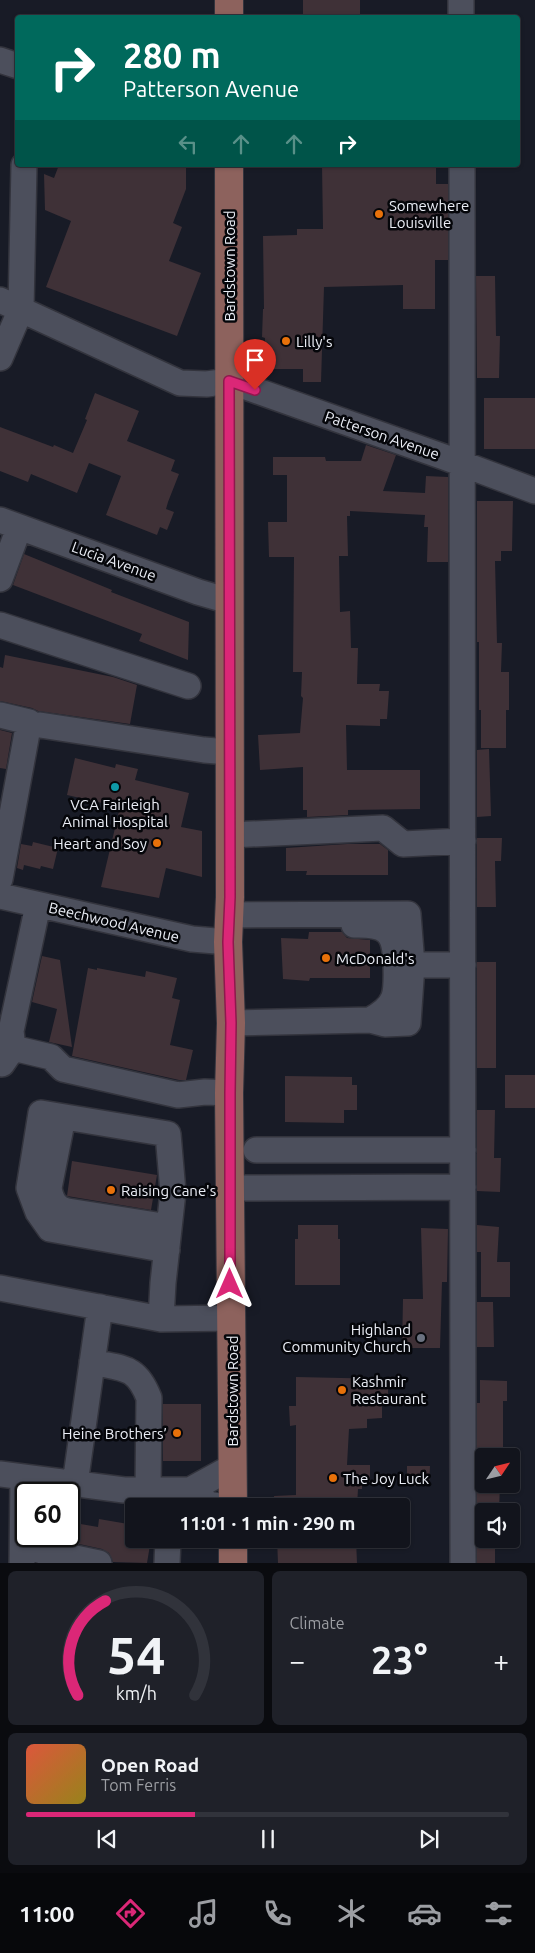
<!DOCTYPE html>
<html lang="en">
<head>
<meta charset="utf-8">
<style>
	:root { --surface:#12141c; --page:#1f2129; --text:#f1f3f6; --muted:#9c9ea3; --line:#31333b; --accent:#db2777 }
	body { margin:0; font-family:Ubuntu,sans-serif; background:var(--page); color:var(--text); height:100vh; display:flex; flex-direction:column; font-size:19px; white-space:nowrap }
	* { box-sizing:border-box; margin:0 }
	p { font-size:16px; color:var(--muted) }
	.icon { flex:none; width:28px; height:28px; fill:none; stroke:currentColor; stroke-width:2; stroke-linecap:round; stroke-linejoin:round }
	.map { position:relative; height:1563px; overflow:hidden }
	.details { display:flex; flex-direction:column; gap:8px; padding:8px; background:#0a0b0f; flex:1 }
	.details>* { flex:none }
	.guide { position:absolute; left:15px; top:15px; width:505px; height:152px; border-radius:5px; box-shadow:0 1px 4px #0004,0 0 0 1px var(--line); background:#00695c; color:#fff; overflow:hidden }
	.needle { width:32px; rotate:55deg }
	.buttons { position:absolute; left:475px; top:1448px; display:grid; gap:10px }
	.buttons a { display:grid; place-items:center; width:45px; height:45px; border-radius:5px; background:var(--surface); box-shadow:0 1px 4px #0004,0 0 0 1px var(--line); font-size:25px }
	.speed { position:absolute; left:15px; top:1482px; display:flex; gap:10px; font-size:25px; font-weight:700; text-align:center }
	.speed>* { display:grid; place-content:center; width:65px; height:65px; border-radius:50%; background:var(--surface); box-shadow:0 1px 4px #0004,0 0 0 1px var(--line); line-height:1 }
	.speed .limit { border:2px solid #111; border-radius:8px; background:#fff; color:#111 }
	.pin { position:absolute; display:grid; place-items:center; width:42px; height:42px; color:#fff; margin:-51px -21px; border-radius:50% 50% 50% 0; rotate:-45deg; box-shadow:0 0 5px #0007 }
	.pin .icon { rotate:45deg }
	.me { position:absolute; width:55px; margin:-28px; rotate:0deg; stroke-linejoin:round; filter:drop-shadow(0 0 4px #0008) }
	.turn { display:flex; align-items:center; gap:18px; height:105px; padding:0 25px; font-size:22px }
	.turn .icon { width:65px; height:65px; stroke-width:2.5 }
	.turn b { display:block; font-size:35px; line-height:42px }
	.lanes { display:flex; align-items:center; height:48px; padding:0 25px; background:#0003; justify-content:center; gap:25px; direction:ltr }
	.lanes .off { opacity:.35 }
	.big { font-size:38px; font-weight:700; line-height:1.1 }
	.details .tile { flex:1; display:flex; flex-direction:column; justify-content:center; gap:8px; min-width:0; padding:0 18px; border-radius:8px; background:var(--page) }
	.details .dial { align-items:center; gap:0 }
	.dial svg { height:130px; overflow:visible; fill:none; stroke:var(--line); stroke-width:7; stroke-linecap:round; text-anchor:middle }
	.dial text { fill:var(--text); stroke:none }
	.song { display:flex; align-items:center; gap:15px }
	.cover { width:60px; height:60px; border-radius:8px; background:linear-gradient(135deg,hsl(10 70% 55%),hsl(50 70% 35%)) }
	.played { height:5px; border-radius:2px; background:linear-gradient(90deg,var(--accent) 35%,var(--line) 35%) }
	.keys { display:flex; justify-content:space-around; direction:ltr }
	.heat { display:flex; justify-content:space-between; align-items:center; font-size:28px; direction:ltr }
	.details .tiles { flex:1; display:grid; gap:8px; grid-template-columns:1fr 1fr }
	.tile:last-child { grid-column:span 2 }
	.trip { position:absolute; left:125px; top:1498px; width:285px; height:50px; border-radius:5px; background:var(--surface); box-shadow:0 1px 4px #0004,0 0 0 1px var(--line); font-weight:700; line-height:50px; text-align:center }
	.menu { display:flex; height:80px; justify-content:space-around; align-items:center; background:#07080b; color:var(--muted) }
	.menu .icon { width:35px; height:35px }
	.menu .active { color:var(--accent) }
	.menu b { font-size:22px; color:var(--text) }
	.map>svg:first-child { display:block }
</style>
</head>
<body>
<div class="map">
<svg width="535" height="1563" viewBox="0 0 535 1563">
	<rect width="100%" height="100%" fill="#181b26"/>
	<path fill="#3f3137" d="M303 0H360V18H303Z
		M59 165H186V189L173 223 182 227 169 261 201 273 177 336 46 287 71 221 45 210 44 174 54 178Z
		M322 165H436V184H448V260H435V309H403V285L324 287 321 382H303V369H271L264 363 265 338 262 337 263 309H264L263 236 297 235V229H323Z
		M476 276H495L496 336H500L499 378H477Z
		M95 393 139 411 127 441 175 460 171 471 179 474 168 502 166 509 174 512 167 530 160 527 157 535 106 515 121 476 89 463 77 493 31 474 28 482 0 471V427L53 447 54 445 73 453 87 420 85 419Z
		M484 398H535V449H484Z
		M366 445 396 455 383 491 425 493 426 476 448 477V562H427L428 527H424L425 515 350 511V516H347L348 556H339L340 612 350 611 351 648H358L357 684H380L379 691H389L387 719H380V726L346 725 347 770H420V809L348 810V815L307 817V810H303V767L260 770 258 735 300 733 303 698 301 696 302 672H293L294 557H269L268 522H287V475H273V457H325L326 461H361Z
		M477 501H513L512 551H501V561H495L497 643H502L501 672H509V710H506V748H481V710H479V642H477Z
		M24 554 112 590 111 592 189 622 188 660 139 641 142 634 13 585Z
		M5 655 113 677 137 685 130 724 38 711 32 708 0 701V667L3 668Z
		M0 730 12 733 6 769 0 768Z
		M489 749 491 816 477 817V750Z
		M75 758 115 768 116 764 138 769 135 780 189 793 181 827 202 831V877L166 868 159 898 101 887 120 807 67 795Z
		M477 838H502L501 861H495L496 907H477Z
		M33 842 58 848 53 869 41 866 40 869 24 865 23 870 17 868 21 844 32 846Z
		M347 844H380L388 850V875H306L307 871H286V848Z
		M309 932H342L347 938 370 940V978H310L309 981 283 979 281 938 308 939Z
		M42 956 60 960 72 1047 49 1042 57 1009 32 1002Z
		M477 962H496V1068H477Z
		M88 968 97 970V968L145 977 146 971 177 978 172 998 180 1000 170 1045 193 1050 186 1080H179L72 1056Z
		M505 1075H535V1108H505Z
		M285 1076 352 1077V1085H357V1110H344V1123L285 1122Z
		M477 1110H495L494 1158H501L500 1192 477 1191Z
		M72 1161 157 1175 151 1210 67 1196Z
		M298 1225H338V1239H340V1285H295V1239H298Z
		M477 1225 499 1227 497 1262H510V1297H481V1252H477Z
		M421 1228 448 1229 447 1282H442L440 1348H402L403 1299H423Z
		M477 1302H493L494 1347H477Z
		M296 1377 388 1379V1403H382V1418L367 1419V1428L349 1429 347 1465H370V1482H362V1489H358L357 1506H275L274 1496 296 1495V1425L290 1426 289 1406H296Z
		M480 1380 507 1381V1401H503V1450H499V1456H484V1484H500L499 1511H484V1539H495V1563H477V1403H480Z
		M163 1404H201V1461H163Z
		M407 1466H430L429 1486H407Z
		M99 1519 134 1525V1539H151L147 1563 113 1562 109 1553 102 1549 56 1539V1536H69V1522L98 1527Z
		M277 1539H356L357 1563H278Z"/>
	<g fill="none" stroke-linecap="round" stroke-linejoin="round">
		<defs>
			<path id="minor" d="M461 0V18
				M0 60 18 66
				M462 165 463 1563
				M0 300 180 383 207 384 229 381 444 457 535 491
				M0 358 21 309 24 165
				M0 520 198 592 229 601
				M0 579 19 528
				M0 625 188 686
				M0 715 29 722 0 879
				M40 725 204 750 229 752
				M230 835 383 828 403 844 463 841
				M0 896 192 939 228 942
				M229 915 408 914 412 965 408 1023 385 1024 370 1020 231 1023
				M354 925C388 924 395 932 396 965 397 994 397 1006 370 1020
				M412 965H463
				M13 1048 11 1031 38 905
				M0 1063 2 1064 13 1048 51 1057 63 1069 178 1095 205 1092 229 1093
				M63 1117 49 1188C51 1199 55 1209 68 1211L169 1227
				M256 1150H463
				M230 1188 463 1187
				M0 1288 161 1319 231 1318
				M161 1319 163 1283 173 1192 168 1134 41 1113 29 1188 38 1212 50 1229 167 1250
				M92 1362C123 1369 136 1365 149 1398L148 1490
				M0 1474 124 1490H190L200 1496 208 1504 220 1506
				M75 1484 100 1307
				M190 1490 232 1467
				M42 1536V1551L99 1563
				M22 1563 23 1477
				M167 1563 168 1539"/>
			<path id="major" d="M229 0V18
				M229 165 230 897 228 942 231 1023 229 1093 233 1506
				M233 1539V1563"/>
		</defs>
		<use href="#minor" stroke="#33343d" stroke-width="28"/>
		<use href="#major" stroke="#33343d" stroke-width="30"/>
		<use href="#minor" stroke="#4c4f5c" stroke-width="25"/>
		<use href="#major" stroke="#8d625d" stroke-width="28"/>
	</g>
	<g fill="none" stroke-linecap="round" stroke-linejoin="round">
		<defs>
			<path id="route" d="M230 1284V1093L231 1023 228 942 230 897 229 381 255 390"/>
		</defs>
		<use href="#route" stroke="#8e194d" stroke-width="12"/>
		<use href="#route" stroke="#db2777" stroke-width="9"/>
	</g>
	<g fill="#e8710a" stroke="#05060a" stroke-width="2">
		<circle cx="379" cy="214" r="5"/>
		<circle cx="286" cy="341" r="5"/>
		<circle cx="157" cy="843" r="5"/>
		<circle cx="326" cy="958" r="5"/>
		<circle cx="111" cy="1190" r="5"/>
		<circle cx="342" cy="1390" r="5"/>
		<circle cx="177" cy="1433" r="5"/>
		<circle cx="333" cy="1478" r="5"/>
	</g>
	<circle fill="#0f9aa8" stroke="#05060a" stroke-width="2" cx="115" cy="787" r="5"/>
	<circle fill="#6b7280" stroke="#05060a" stroke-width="2" cx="421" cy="1338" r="5"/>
	<g text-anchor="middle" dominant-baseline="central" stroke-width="5" stroke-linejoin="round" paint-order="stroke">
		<g font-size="15" fill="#ebeef6" stroke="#05060a" text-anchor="start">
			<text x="389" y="205">Somewhere<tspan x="389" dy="17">Louisville</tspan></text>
			<text x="296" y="341">Lilly's</text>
			<text x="115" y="804" text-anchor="middle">VCA Fairleigh<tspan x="115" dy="17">Animal Hospital</tspan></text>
			<text x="147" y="843" text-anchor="end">Heart and Soy</text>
			<text x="336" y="958">McDonald's</text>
			<text x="121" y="1190">Raising Cane's</text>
			<text x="411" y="1329" text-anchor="end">Highland<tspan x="411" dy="17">Community Church</tspan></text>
			<text x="352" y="1381">Kashmir<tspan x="352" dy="17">Restaurant</tspan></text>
			<text x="167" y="1433" text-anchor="end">Heine Brothers’</text>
			<text x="343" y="1478">The Joy Luck</text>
		</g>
		<g font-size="15" fill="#ebeef6" stroke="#05060a">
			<text transform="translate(229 266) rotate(-90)">Bardstown Road</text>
			<text transform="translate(382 435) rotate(19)">Patterson Avenue</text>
			<text transform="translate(114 561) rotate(20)">Lucia Avenue</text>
			<text transform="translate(114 922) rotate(13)">Beechwood Avenue</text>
			<text transform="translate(232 1391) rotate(-90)">Bardstown Road</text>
		</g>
	</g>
</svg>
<div class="buttons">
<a><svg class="needle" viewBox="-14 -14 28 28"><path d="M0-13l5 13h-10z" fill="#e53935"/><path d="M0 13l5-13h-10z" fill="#9c9ea3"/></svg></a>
<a><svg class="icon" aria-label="sound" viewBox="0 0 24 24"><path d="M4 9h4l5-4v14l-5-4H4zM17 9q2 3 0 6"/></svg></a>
</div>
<div class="speed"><div class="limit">60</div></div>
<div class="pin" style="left:255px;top:390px;background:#d93025"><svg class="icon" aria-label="arrive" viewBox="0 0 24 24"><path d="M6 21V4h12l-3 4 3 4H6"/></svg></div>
<svg class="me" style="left:230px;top:1284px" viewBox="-20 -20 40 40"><path d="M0-17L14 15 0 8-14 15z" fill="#db2777" stroke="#fff" stroke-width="4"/></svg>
<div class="trip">11:01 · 1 min · 290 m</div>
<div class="guide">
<div class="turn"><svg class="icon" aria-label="right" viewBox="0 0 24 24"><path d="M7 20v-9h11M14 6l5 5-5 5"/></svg><div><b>280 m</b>Patterson Avenue</div></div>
<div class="lanes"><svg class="icon off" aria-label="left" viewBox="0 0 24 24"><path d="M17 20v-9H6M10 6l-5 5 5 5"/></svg><svg class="icon off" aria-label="ahead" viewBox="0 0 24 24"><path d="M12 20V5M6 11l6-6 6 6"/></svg><svg class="icon off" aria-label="ahead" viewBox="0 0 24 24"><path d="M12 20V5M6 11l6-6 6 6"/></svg><svg class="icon" aria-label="right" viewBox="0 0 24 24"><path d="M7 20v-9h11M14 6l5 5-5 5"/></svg></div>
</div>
</div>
<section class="details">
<div class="tiles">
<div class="tile dial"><svg viewBox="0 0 100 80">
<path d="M14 69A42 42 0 1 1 86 69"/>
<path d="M14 69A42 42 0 0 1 31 11" stroke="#db2777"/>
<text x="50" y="56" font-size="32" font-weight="700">54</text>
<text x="50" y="72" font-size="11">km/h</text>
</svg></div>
<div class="tile"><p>Climate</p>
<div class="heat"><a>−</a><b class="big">23°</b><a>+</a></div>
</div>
<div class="tile">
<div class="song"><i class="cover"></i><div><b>Open Road</b><p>Tom Ferris</p></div></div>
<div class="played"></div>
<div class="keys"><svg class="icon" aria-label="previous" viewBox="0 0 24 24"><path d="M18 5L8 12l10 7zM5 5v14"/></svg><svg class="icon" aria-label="pause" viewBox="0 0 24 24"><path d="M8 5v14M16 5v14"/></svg><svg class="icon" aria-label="next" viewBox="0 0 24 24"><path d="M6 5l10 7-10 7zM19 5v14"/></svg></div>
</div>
</div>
</section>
<nav class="menu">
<b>11:00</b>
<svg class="icon active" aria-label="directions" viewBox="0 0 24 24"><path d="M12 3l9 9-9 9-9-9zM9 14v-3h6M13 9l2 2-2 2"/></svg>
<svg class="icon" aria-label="music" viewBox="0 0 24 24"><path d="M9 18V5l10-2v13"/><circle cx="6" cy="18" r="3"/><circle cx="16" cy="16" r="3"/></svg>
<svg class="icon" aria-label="phone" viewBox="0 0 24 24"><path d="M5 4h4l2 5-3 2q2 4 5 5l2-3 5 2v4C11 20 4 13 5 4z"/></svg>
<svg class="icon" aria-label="climate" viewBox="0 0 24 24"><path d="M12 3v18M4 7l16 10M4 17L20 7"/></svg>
<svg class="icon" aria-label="car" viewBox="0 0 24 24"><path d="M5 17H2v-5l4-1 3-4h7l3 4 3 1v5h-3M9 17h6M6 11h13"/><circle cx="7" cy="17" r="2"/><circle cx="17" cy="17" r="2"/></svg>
<svg class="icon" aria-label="filters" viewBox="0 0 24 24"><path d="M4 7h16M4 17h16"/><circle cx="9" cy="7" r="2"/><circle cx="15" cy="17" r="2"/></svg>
</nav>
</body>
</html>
